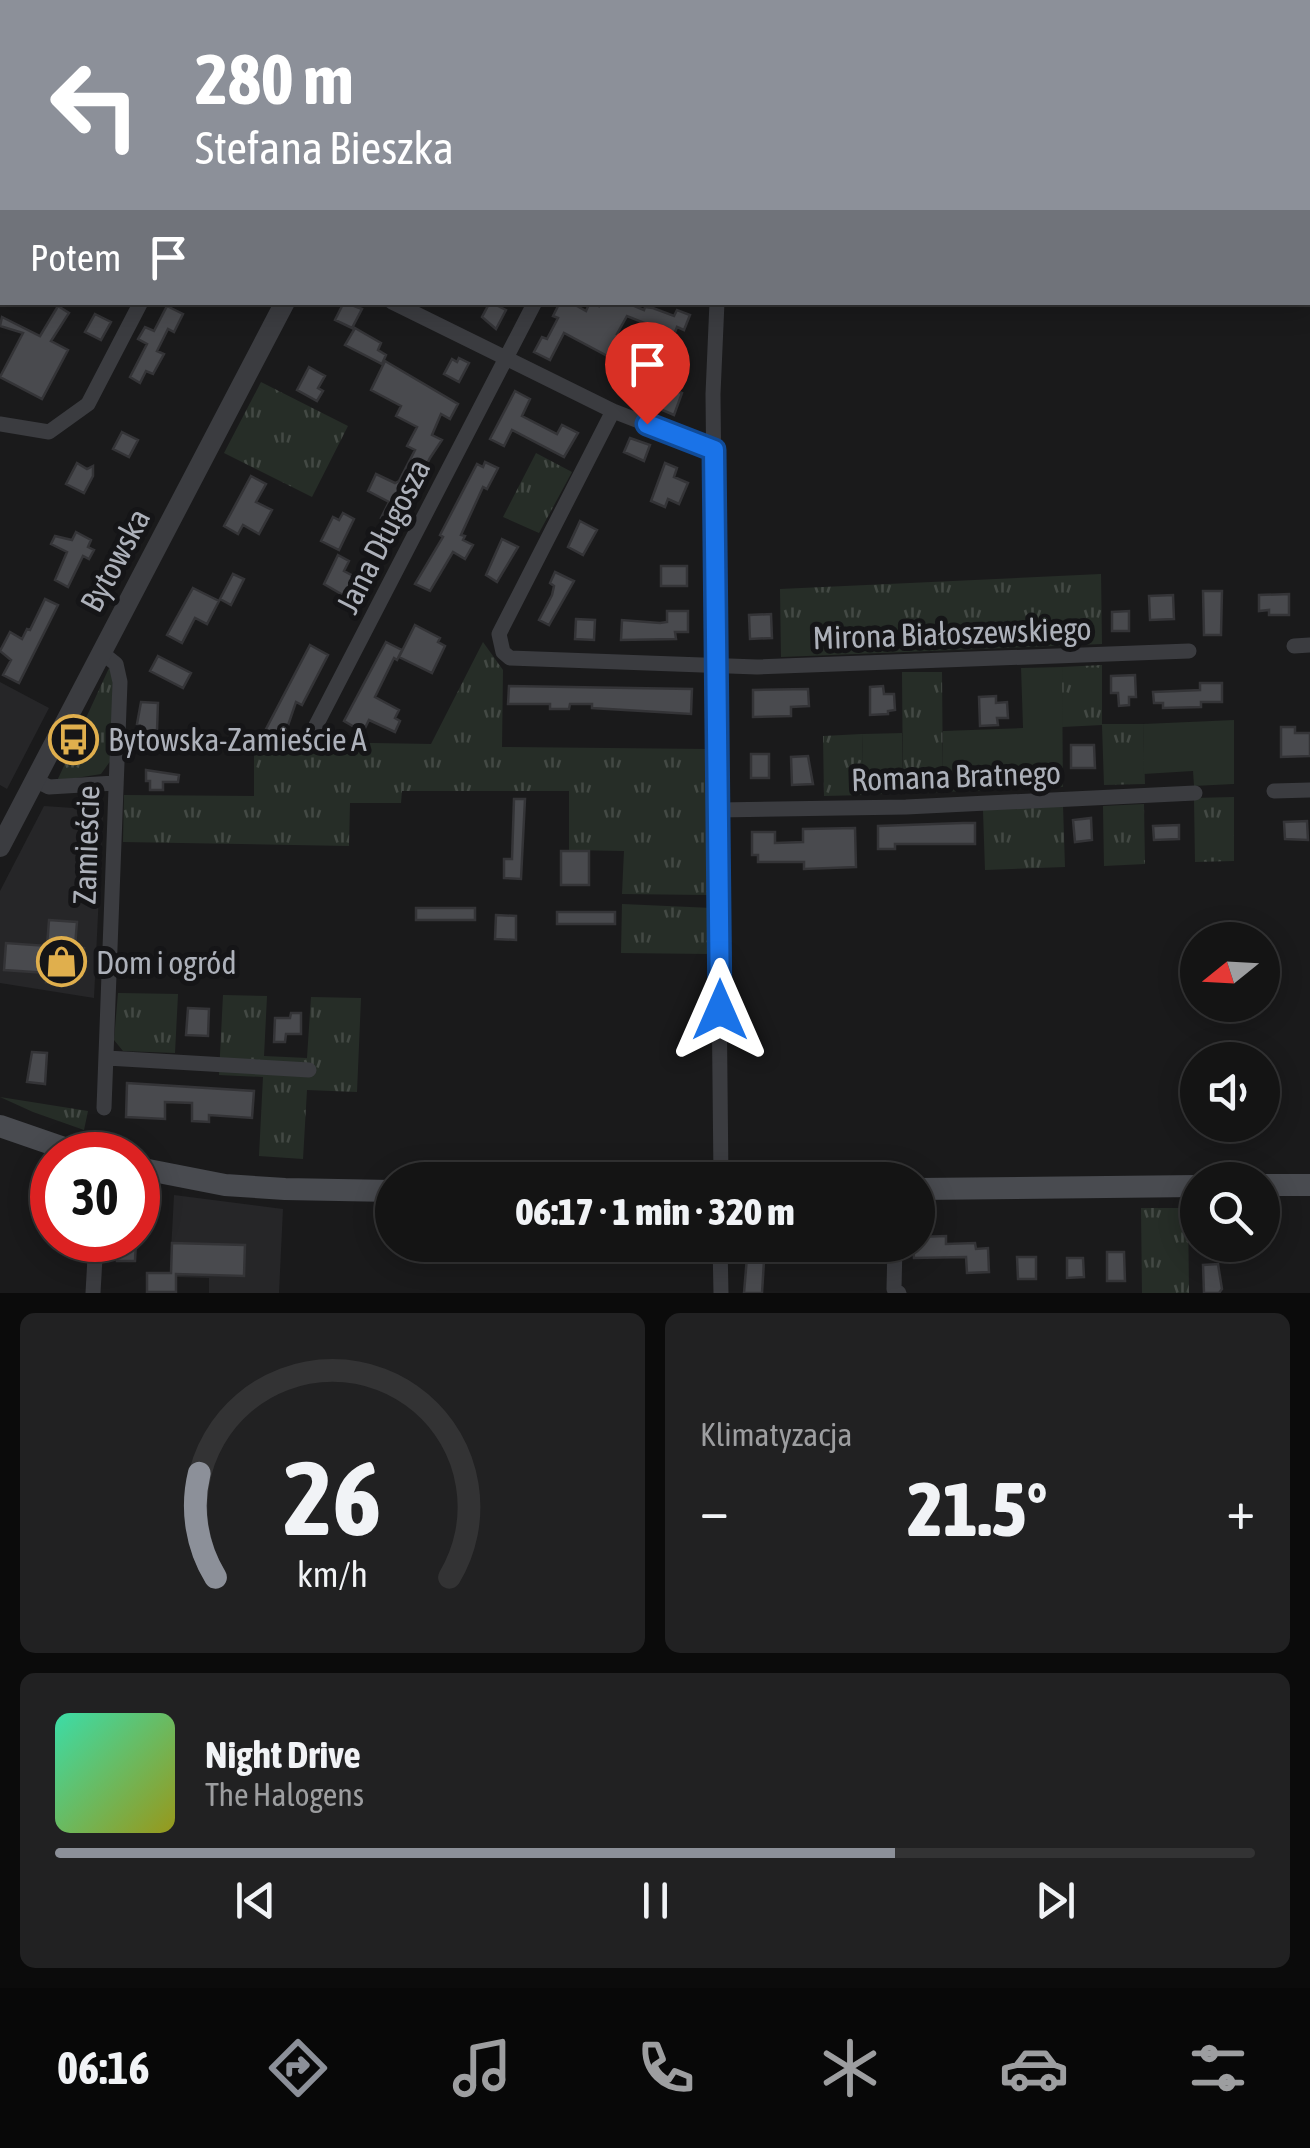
<!DOCTYPE html>
<html lang="pl">
<head>
<meta charset="utf-8">
<style>
	:root { --surface:#141414; --page:#212122; --text:#f1f3f6; --muted:#9d9ea0; --line:#333334; --accent:#8c9099 }
	body { margin:0; font-family:"Asap Condensed",sans-serif; background:var(--page); color:var(--text); height:100vh; display:flex; flex-direction:column; font-size:38px; white-space:nowrap }
	* { box-sizing:border-box; margin:0 }
	p { font-size:32px; color:var(--muted) }
	.icon { flex:none; width:55px; height:55px; fill:none; stroke:currentColor; stroke-width:2; stroke-linecap:round; stroke-linejoin:round }
	.map { position:relative; height:1293px; overflow:hidden }
	.panel { display:flex; flex-direction:column; gap:20px; padding:20px; background:#0b0b0b; flex:1 }
	.panel>* { flex:none }
	.guide { position:absolute; left:0px; top:0px; width:1310px; height:305px; box-shadow:0 5px 25px #0003,0 0 0 2px var(--line); background:#8c9099; color:#fff; overflow:hidden }
	.needle { width:65px; rotate:252deg }
	.tools { position:absolute; left:1180px; top:922px; display:grid; gap:20px }
	.tools a { display:grid; place-items:center; width:100px; height:100px; border-radius:50%; background:var(--surface); box-shadow:0 5px 25px #0003,0 0 0 2px var(--line); font-size:50px }
	.speed { position:absolute; left:30px; top:1132px; display:flex; gap:20px; font-size:50px; font-weight:700; text-align:center }
	.speed>* { display:grid; place-content:center; width:130px; height:130px; border-radius:50%; background:var(--surface); box-shadow:0 5px 25px #0003,0 0 0 2px var(--line); line-height:1 }
	.speed .limit { border:15px solid #d22; background:#fff; color:#111 }
	.pin { position:absolute; display:grid; place-items:center; width:85px; height:85px; color:#fff; margin:-102px -42px; border-radius:50% 50% 50% 0; rotate:-45deg; box-shadow:0 0 10px #0007 }
	.pin .icon { rotate:45deg }
	.me { position:absolute; width:110px; margin:-55px; rotate:0deg; stroke-linejoin:round; filter:drop-shadow(0 0 8px #0008) }
	.turn { display:flex; align-items:center; gap:35px; height:210px; padding:0 30px; font-size:45px }
	.turn .icon { width:130px; height:130px; stroke-width:2.5 }
	.turn b { display:block; font-size:70px; line-height:85px }
	.then { display:flex; align-items:center; height:95px; padding:0 30px; background:#0003; gap:20px; font-size:38px }
	.big { font-size:75px; font-weight:800; line-height:1.1 }
	.panel .widget { flex:1; display:flex; flex-direction:column; justify-content:center; gap:15px; min-width:0; padding:0 35px; border-radius:15px; background:var(--page) }
	.panel .dial { align-items:center; gap:0 }
	.dial svg { height:260px; overflow:visible; fill:none; stroke:var(--line); stroke-width:7; stroke-linecap:round; text-anchor:middle }
	.dial text { fill:var(--text); stroke:none }
	.song { display:flex; align-items:center; gap:30px }
	.cover { width:120px; height:120px; border-radius:15px; background:linear-gradient(135deg,hsl(160 70% 55%),hsl(60 70% 35%)) }
	.played { height:10px; border-radius:5px; background:linear-gradient(90deg,var(--accent) 70%,var(--line) 70%) }
	.keys { display:flex; justify-content:space-around; direction:ltr }
	.heat { display:flex; justify-content:space-between; align-items:center; font-size:55px; direction:ltr }
	.panel .tiles { flex:1; display:grid; gap:20px; grid-template-columns:1fr 1fr }
	.widget:last-child { grid-column:span 2 }
	.trip { position:absolute; left:375px; top:1162px; width:560px; height:100px; border-radius:50px; background:var(--surface); box-shadow:0 5px 25px #0003,0 0 0 2px var(--line); font-weight:800; line-height:100px; text-align:center }
	.tab-bar { display:flex; height:160px; justify-content:space-around; align-items:center; background:#080808; color:var(--muted) }
	.tab-bar .icon { width:70px; height:70px }
	.tab-bar .on { color:var(--accent) }
	.tab-bar b { font-size:45px; color:var(--text) }
	.map>svg:first-child { display:block }
</style>
</head>
<body>
<div class="map">
<svg width="1310" height="1293" viewBox="0 0 1310 1293">
	<defs>
		<pattern id="grass-tufts" width="24" height="20" patternUnits="userSpaceOnUse" patternTransform="scale(2.5)"><rect width="24" height="20" fill="#262d27"/><path d="M3 7l-1-3M5 7V3M7 7l1-3M15 17l-1-3M17 17v-4M19 17l1-3" fill="none" stroke="#434944"/></pattern>
	</defs>
	<rect width="100%" height="100%" fill="#1a1a1b"/>
	<path fill="#262628" d="M0 682 49 708 7 789 0 785Z
		M44 806 103 810 94 998 0 983V891Z
		M174 1195 283 1209 279 1293H209V1278L177 1277V1271L170 1270Z"/>
	<path fill="url(#grass-tufts)" d="M261 382 348 426 312 497 224 453Z
		M536 453 572 472 539 533 503 517Z
		M1101 574 1102 644 781 657 780 589Z
		M483 642 503 670 502 747 706 749 708 895 622 894 624 851 569 850V791H402L401 803H350L349 846 123 842 124 795 254 796V741L431 744Z
		M1102 665V724H1143L1145 784 1104 785 1102 725 1062 727V667Z
		M109 668 113 674 111 760 101 774 57 781Z
		M902 672H942L943 792 903 793Z
		M862 734 864 795 824 796 823 736Z
		M1234 797V861L1195 862 1194 798Z
		M1144 804 1145 864 1104 866 1103 806Z
		M1063 806 1065 867 985 870 983 810Z
		M622 904 712 908 711 954 621 953Z
		M118 993 178 994 175 1053 123 1051 114 1040Z
		M223 995 267 996 264 1056 307 1058 311 997 361 998 357 1092 307 1090 303 1159 259 1156 263 1077 219 1075Z
		M0 1097 88 1111 84 1130 33 1112Z
		M1141 1208H1188L1189 1293H1142Z"/>
	<path fill="#262d27" d="M1062 667 1063 787 943 792V731L1023 728 1021 668Z
		M1234 720V784L1194 786 1193 771 1144 774 1143 724Z
		M902 733 903 793 864 795 862 734Z"/>
	<path fill="#494a4e" stroke="#343437" stroke-width="2.5" d="M344 302 362 309 352 328 335 320Z
		M490 302 506 310 496 329 482 317Z
		M560 302H570L586 311 590 302 599 306 601 302H625L644 310 645 307 653 308 674 316 677 310 690 315 684 330 677 327 674 335 627 316 617 334 622 336 613 359 564 333 550 360 534 352 542 337 547 339 558 318 553 316Z
		M58 306 69 313 51 341 68 350 42 399 0 377 23 333 0 326 2 317 40 336Z
		M167 306 183 314 174 332 168 329 157 351 164 354 153 374 146 371 140 383 130 377 147 344 138 339 145 327 154 331Z
		M95 314 111 322 101 340 85 332Z
		M355 328 381 343 378 350 386 355 382 364 345 345Z
		M459 358 469 363 459 382 444 374 452 359 457 362Z
		M385 361 458 404 450 419 441 414 432 435 442 440 430 458 396 526 381 518 389 502 368 491 376 474 395 483 399 481 415 450 407 446 417 427 396 416 401 406 371 390Z
		M634 366 655 374 652 381 682 393 674 415 660 409 662 403 625 388Z
		M309 367 325 376 318 388 323 391 317 401 297 390Z
		M515 391 530 399 522 416 557 434 562 425 578 433 564 457 512 430 504 446 490 439Z
		M122 432 138 440 129 457 113 449Z
		M630 438 650 445 644 461 624 452Z
		M485 462 498 468 487 489 483 487 461 535 465 536 463 540 473 545 465 559 453 552 430 591 415 584 443 537 440 535 477 464 483 467Z
		M77 463 87 469 93 466V476L84 493 66 484Z
		M665 463 677 468 674 477 688 483 679 504 668 499 665 507 651 501Z
		M251 476 266 484 256 502 272 510 259 534 243 525 238 534 224 526Z
		M343 513 354 519 339 550 321 541 333 517 339 520Z
		M580 521 597 530 583 555 568 547Z
		M76 532 91 540 88 547 94 550 89 559 83 556 68 587 55 580 67 552 51 544 55 536 72 540Z
		M502 539 518 547 497 582 486 575Z
		M338 555 349 561 344 571 359 579 357 583 363 586 355 602 324 584Z
		M661 566H687V586H661Z
		M555 572 574 581 549 625 539 620 552 595 554 586 550 583Z
		M233 574 244 579 231 605 220 599Z
		M193 588 219 601 207 624 195 618 182 643 167 635Z
		M1203 591H1222L1221 635H1204Z
		M1289 594V615H1269V610L1259 611V595Z
		M1173 595 1174 619 1150 620 1149 596Z
		M45 599 58 605 19 683 3 675 11 660 0 651 10 632 22 639 27 629 30 630Z
		M667 611H688V632H675L676 639 621 640 622 620 660 623 667 622Z
		M1129 611V631H1112V612Z
		M771 614 772 638 750 639 749 615Z
		M576 619 595 620 594 640 575 639Z
		M415 625 440 638 438 642 445 646 432 673 399 657Z
		M386 642 402 650 397 660 394 658 375 697 399 710 395 718 400 721 395 732 369 720 363 732 344 721Z
		M310 645 328 655 302 705 296 702 283 740 265 731Z
		M158 656 191 673 183 688 150 671Z
		M1135 675 1136 697H1129V705L1119 706 1118 693H1111V676Z
		M1200 683H1222V702H1201V707L1163 708V703H1154L1153 692 1200 690Z
		M509 686 692 689 691 714 592 708V704H570L569 709H550V704H508Z
		M883 686 884 694H894L895 710 888 711V714L870 715V687Z
		M808 689 809 706 791 707V716L753 717V690Z
		M996 696V703L1007 702 1008 718H997L998 725 980 726 979 697Z
		M141 702 158 703 157 731H140V725L137 724Z
		M1281 727H1295V733H1310V756L1281 757Z
		M1071 745H1094L1095 768H1071Z
		M751 754H769V778H751Z
		M808 756 813 784 792 785 791 757Z
		M146 770 179 775 178 782H163V790H150V781H146Z
		M514 799H525L521 879 504 878V859H512Z
		M1091 818 1092 840 1075 842 1073 820Z
		M1307 821 1308 840 1285 839 1284 822Z
		M963 823H975V844H895V849H878V826Z
		M1179 825V839L1154 840 1153 826Z
		M855 828 856 867 804 869V862H758V855H752V832H775V843L803 842V829Z
		M561 851H589V885H561Z
		M416 908H475V920H416Z
		M557 912H615V924H557Z
		M496 915 516 916V940L495 939Z
		M49 920 77 922 75 947 84 948 82 975H74L73 984 46 982 47 973 4 970 6 943 47 946Z
		M188 1008 209 1009 208 1036 186 1035Z
		M291 1013H301V1034H286L285 1042H274L275 1018H290Z
		M32 1052 47 1053 45 1084 27 1082Z
		M127 1083 254 1091 252 1118 209 1115V1122L192 1121V1103L165 1102V1119L126 1117Z
		M946 1236V1244L975 1243 976 1249 988 1248 989 1272 967 1273 966 1257 914 1258 913 1245H918V1237Z
		M118 1241 136 1242 135 1261H117Z
		M172 1243 245 1245 244 1276 176 1274V1292H147V1273H171Z
		M748 1245H765L762 1293H744Z
		M1107 1252H1124L1125 1281H1107Z
		M1017 1257H1036V1279H1018Z
		M1067 1258H1083L1084 1277 1067 1278Z
		M1218 1264 1222 1289 1219 1293H1204L1203 1265Z"/>
	<g fill="none" stroke-linecap="round" stroke-linejoin="round">
		<path stroke="#3b3c40" stroke-width="15" d="M31 0 52 2
			M685 0V2
			M183 2V0
			M1308 33H1310
			M0 139H2
			M0 257 2 248
			M392 302 613 411 714 450
			M717 302 713 394 721 1180
			M613 411 499 634 503 652 510 658 757 667 1189 651
			M0 424 49 432 88 404 141 302
			M1294 646 1310 645
			M101 652 116 664 120 682 104 1108
			M310 737 535 302
			M35 780 49 787 115 783
			M1274 791 1310 790
			M718 810 906 807 1195 793
			M107 1058 309 1070
			M720 1245 721 1293
			M895 1245 894 1289 899 1293
			M93 1293 96 1240"/>
		<path stroke="#3b3c40" stroke-width="20" d="M441 2 443 0
			M0 847 285 302"/>
		<path stroke="#494b50" stroke-width="22" d="M0 1126 84 1155
			M138 1168 225 1185 285 1189 392 1191
			M1262 1185H1310
			M918 1189 1198 1186"/>
	</g>
	<g fill="none" stroke-linecap="round" stroke-linejoin="round">
		<defs>
			<path id="route" d="M647 424 714 450 720 1010"/>
		</defs>
		<use href="#route" stroke="#114b97" stroke-width="25"/>
		<use href="#route" stroke="#1a73e8" stroke-width="18"/>
	</g>
	<defs>
		<symbol id="bus-ring" viewBox="-11 -11 22 22"><circle r="9.5" fill="#151517" stroke="#e0af4d" stroke-width="1.5"/><path d="M-5-6H5V4H4V6H2V4H-2V6H-4V4H-5ZM-3.5-4V0h7V-4ZM-3.5 1.2v1.5H-2V1.2ZM2 1.2v1.5H3.5V1.2Z" fill="#e0af4d"/></symbol>
		<symbol id="shop-ring" viewBox="-11 -11 22 22"><circle r="9.5" fill="#151517" stroke="#e0af4d" stroke-width="1.5"/><path d="M-5-2.5h2.3a2.7 3.5 0 0 1 5.4 0H5L5.5 6h-11ZM-1.5-2.5h3a1.5 2.3 0 0 0-3 0Z" fill="#e0af4d"/></symbol>
	</defs>
	<g fill-rule="evenodd">
		<use href="#bus-ring" x="46" y="712" width="55" height="55"/>
		<use href="#shop-ring" x="34" y="934" width="55" height="55"/>
	</g>
	<g text-anchor="middle" dominant-baseline="central" stroke-width="10" stroke-linejoin="round" paint-order="stroke">
		<g font-size="32" fill="#adb1ba" stroke="#151517">
			<text transform="translate(383 536) rotate(-63)">Jana Długosza</text>
			<text transform="translate(115 560) rotate(-62)">Bytowska</text>
			<text transform="translate(952 633) rotate(-2)">Mirona Białoszewskiego</text>
			<text transform="translate(956 776) rotate(-2)">Romana Bratnego</text>
			<text transform="translate(86 845) rotate(-88)">Zamieście</text>
		</g>
		<g font-size="32" fill="#adb1ba" stroke="#151517" text-anchor="start">
			<text x="108" y="739">Bytowska-Zamieście A</text>
			<text x="96" y="962">Dom i ogród</text>
		</g>
	</g>
</svg>
<div class="tools">
<a><svg class="needle" viewBox="-14 -14 28 28"><path d="M0-13l5 13h-10z" fill="#e53935"/><path d="M0 13l5-13h-10z" fill="#9d9ea0"/></svg></a>
<a><svg class="icon" aria-label="sound" viewBox="0 0 24 24"><path d="M4 9h4l5-4v14l-5-4H4zM17 9q2 3 0 6"/></svg></a>
<a><svg class="icon" aria-label="search" viewBox="0 0 24 24"><circle cx="10" cy="10" r="6"/><path d="M15 15l6 6"/></svg></a>
</div>
<div class="speed"><div class="limit">30</div></div>
<div class="pin" style="left:647px;top:424px;background:#d93025"><svg class="icon" aria-label="arrive" viewBox="0 0 24 24"><path d="M6 21V4h12l-3 4 3 4H6"/></svg></div>
<svg class="me" style="left:720px;top:1010px" viewBox="-20 -20 40 40"><path d="M0-17L14 15 0 8-14 15z" fill="#1a73e8" stroke="#fff" stroke-width="4"/></svg>
<div class="trip">06:17 · 1 min · 320 m</div>
<div class="guide">
<div class="turn"><svg class="icon" aria-label="left" viewBox="0 0 24 24"><path d="M17 20v-9H6M10 6l-5 5 5 5"/></svg><div><b>280 m</b>Stefana Bieszka</div></div>
<div class="then">Potem<svg class="icon" aria-label="arrive" viewBox="0 0 24 24"><path d="M6 21V4h12l-3 4 3 4H6"/></svg></div>
</div>
</div>
<section class="panel">
<div class="tiles">
<div class="widget dial"><svg viewBox="0 0 100 80">
<path d="M14 69A42 42 0 1 1 86 69"/>
<path d="M14 69A42 42 0 0 1 9 37" stroke="#8c9099"/>
<text x="50" y="56" font-size="32" font-weight="700">26</text>
<text x="50" y="72" font-size="11">km/h</text>
</svg></div>
<div class="widget"><p>Klimatyzacja</p>
<div class="heat"><a>−</a><b class="big">21.5°</b><a>+</a></div>
</div>
<div class="widget">
<div class="song"><i class="cover"></i><div><b>Night Drive</b><p>The Halogens</p></div></div>
<div class="played"></div>
<div class="keys"><svg class="icon" aria-label="previous" viewBox="0 0 24 24"><path d="M18 5L8 12l10 7zM5 5v14"/></svg><svg class="icon" aria-label="pause" viewBox="0 0 24 24"><path d="M8 5v14M16 5v14"/></svg><svg class="icon" aria-label="next" viewBox="0 0 24 24"><path d="M6 5l10 7-10 7zM19 5v14"/></svg></div>
</div>
</div>
</section>
<nav class="tab-bar">
<b>06:16</b>
<svg class="icon on" aria-label="directions" viewBox="0 0 24 24"><path d="M12 3l9 9-9 9-9-9zM9 14v-3h6M13 9l2 2-2 2"/></svg>
<svg class="icon" aria-label="music" viewBox="0 0 24 24"><path d="M9 18V5l10-2v13"/><circle cx="6" cy="18" r="3"/><circle cx="16" cy="16" r="3"/></svg>
<svg class="icon" aria-label="phone" viewBox="0 0 24 24"><path d="M5 4h4l2 5-3 2q2 4 5 5l2-3 5 2v4C11 20 4 13 5 4z"/></svg>
<svg class="icon" aria-label="climate" viewBox="0 0 24 24"><path d="M12 3v18M4 7l16 10M4 17L20 7"/></svg>
<svg class="icon" aria-label="car" viewBox="0 0 24 24"><path d="M5 17H2v-5l4-1 3-4h7l3 4 3 1v5h-3M9 17h6M6 11h13"/><circle cx="7" cy="17" r="2"/><circle cx="17" cy="17" r="2"/></svg>
<svg class="icon" aria-label="filters" viewBox="0 0 24 24"><path d="M4 7h16M4 17h16"/><circle cx="9" cy="7" r="2"/><circle cx="15" cy="17" r="2"/></svg>
</nav>
</body>
</html>
